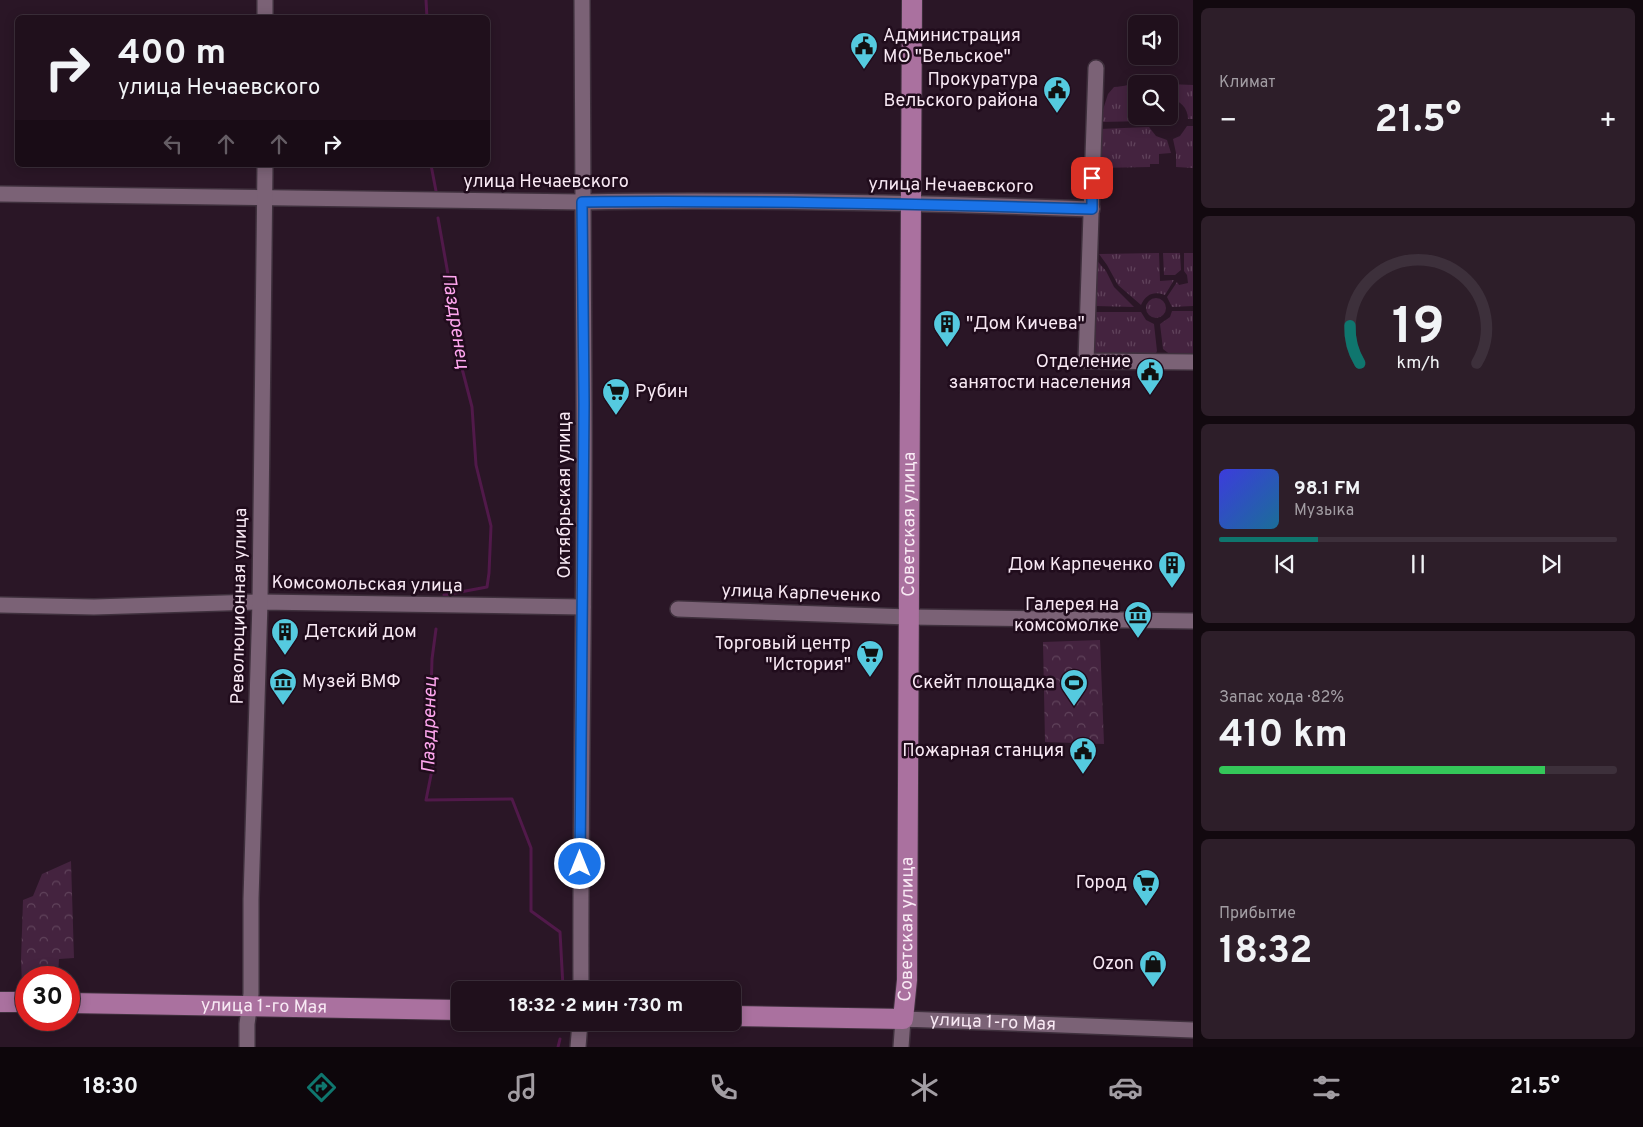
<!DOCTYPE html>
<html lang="ru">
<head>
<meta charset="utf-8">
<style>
	:root { --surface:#20101c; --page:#2d1e29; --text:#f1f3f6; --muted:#a29da3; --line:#3d303b; --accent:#0f766e }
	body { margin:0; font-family:Overpass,sans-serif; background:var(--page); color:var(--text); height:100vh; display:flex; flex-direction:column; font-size:19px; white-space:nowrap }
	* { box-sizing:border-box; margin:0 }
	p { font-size:16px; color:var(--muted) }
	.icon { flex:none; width:28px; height:28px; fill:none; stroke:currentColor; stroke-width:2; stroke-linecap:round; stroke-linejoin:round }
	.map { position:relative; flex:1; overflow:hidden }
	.side { display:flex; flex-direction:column; gap:8px; padding:8px; background:#12090f; width:450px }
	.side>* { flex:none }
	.hud { position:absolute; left:15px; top:15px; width:475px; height:152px; border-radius:8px; box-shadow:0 2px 12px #0003,0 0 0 1px var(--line); background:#20101c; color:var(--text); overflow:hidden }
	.tools { position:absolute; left:1128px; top:15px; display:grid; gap:10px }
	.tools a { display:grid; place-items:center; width:50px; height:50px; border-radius:8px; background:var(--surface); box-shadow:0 2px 12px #0003,0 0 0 1px var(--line); font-size:25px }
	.speed { position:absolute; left:15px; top:966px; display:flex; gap:10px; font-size:25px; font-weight:700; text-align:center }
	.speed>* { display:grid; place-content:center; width:65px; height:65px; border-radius:50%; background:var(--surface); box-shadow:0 2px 12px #0003,0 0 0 1px var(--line); line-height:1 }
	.speed .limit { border:8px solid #d22; background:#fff; color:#111 }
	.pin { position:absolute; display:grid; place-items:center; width:42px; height:42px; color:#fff; margin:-21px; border-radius:10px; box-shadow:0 2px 8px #0006 }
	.me { position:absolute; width:55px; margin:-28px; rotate:0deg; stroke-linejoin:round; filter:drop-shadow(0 0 4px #0008) }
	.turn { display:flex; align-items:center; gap:18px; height:105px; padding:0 20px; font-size:22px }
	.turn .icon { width:65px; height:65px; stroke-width:2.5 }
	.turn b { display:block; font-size:35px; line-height:42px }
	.lanes { display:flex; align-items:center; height:48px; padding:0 20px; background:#0003; justify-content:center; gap:25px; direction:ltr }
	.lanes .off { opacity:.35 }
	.big { font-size:38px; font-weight:700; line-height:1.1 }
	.side .card { flex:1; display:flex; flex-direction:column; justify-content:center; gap:8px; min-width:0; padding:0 18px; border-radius:8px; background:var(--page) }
	.side .dial { align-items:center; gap:0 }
	.dial svg { height:130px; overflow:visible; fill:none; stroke:var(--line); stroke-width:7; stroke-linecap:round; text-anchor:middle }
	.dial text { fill:var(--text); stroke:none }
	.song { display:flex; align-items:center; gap:15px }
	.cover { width:60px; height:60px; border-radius:8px; background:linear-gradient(135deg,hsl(240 70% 55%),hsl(200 70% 35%)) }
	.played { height:5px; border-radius:2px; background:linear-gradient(90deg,var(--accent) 25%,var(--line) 25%) }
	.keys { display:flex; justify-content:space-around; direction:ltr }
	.heat { display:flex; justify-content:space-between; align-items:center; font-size:28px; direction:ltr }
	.charge { height:8px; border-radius:4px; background:linear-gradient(90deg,#34c759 82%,var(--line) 0) }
	.trip { position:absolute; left:451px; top:981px; width:290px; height:50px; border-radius:8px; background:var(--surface); box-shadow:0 2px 12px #0003,0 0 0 1px var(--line); font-weight:700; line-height:50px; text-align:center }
	.dock { display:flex; height:80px; justify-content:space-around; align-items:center; background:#0d060b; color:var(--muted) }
	.dock .icon { width:35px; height:35px }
	.dock .active { color:var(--accent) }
	.dock b { font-size:22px; color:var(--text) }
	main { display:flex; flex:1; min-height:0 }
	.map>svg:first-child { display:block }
</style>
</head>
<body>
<main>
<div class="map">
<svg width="1193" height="1047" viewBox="0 0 1193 1047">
	<defs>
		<pattern id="grass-tufts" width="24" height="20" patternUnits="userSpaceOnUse" patternTransform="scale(1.25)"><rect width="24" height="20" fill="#44233f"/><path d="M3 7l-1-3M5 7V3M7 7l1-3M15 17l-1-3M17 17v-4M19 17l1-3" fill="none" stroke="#60435b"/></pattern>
		<pattern id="park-crowns" width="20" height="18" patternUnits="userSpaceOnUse" patternTransform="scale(1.25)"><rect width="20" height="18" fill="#44233f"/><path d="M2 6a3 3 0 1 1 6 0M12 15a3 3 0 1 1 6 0" fill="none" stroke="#60435b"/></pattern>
	</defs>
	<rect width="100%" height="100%" fill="#2a1626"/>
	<path fill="url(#grass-tufts)" d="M1142 82 1144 84H1136V116H1148V121L1099 122 1108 94 1114 87C1124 87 1132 83 1142 82Z
		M1169 84 1193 85V119H1188C1188 108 1180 100 1169 99Z
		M1187 126H1193V168L1176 167V153L1173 139 1180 136Z
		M1149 127 1156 136 1167 140 1171 153 1159 154V164H1150V167L1098 168 1099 129Z
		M1159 253 1160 281 1174 280 1165 295C1154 291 1146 294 1141 305L1118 285 1107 265 1099 254Z
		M1163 253H1180L1181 270 1175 275H1164Z
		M1184 253H1193V306L1172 307 1167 297 1177 282 1179 285 1188 283 1187 275 1184 271Z
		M1094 257 1106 271 1114 287 1134 307 1095 306Z
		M1146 308a10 10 0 1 1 20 0a10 10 0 1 1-20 0Z
		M1172 311H1193V359H1176L1163 349 1160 324 1170 317Z
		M1092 312H1141L1146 320 1154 324 1157 351 1154 357 1096 356 1091 345Z"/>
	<path fill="url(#park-crowns)" d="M1100 640 1104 744 1045 742 1043 642Z
		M71 861 74 958 59 959 58 977 26 978V985H22L21 960 23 900 33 896 42 874Z"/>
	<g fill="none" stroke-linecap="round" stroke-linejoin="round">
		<path stroke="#51194a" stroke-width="3" d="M426 0 427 18
			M431 165 436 191
			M438 218 454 308 458 353 472 407 476 465 491 526 489 573 487 587 444 595
			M436 629 432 659 430 728 433 765 426 800 512 799 531 848V911L560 932 563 987
			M558 1047 560 1039"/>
		<defs>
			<g id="minor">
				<path d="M265 18V0"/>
				<path d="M1096 68 1086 361 1193 362"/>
				<path d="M0 194 582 202C752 199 922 203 1092 209"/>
				<path d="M0 605 94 607 260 602 583 607"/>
				<path d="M678 609 909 617 1193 621"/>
				<path d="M581 990C580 794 585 599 584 403 584 269 582 134 582 0"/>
				<path d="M247 1047V1024L251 994V899L260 602 265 165"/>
				<path d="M578 1047 580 1022"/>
				<path id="s1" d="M901 1047 903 1019 1193 1030"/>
			</g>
			<g id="major">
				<path d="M0 1002H26"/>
				<path id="s2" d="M69 1003 460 1010"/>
				<path id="s3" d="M732 1016 903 1019 907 980 912 0"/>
			</g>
		</defs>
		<use href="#minor" stroke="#3f303d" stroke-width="18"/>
		<use href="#major" stroke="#3f303d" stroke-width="22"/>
		<use href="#minor" stroke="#7b6276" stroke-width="15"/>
		<use href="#major" stroke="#aa719f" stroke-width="20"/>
	</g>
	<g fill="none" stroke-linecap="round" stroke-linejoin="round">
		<defs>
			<path id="route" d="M580 864 584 404 582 202C752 200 922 204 1092 209V178"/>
		</defs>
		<use href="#route" stroke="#114b97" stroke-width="12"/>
		<use href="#route" stroke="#1a73e8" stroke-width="9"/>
	</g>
	<defs>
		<symbol id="civic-pin" viewBox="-11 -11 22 30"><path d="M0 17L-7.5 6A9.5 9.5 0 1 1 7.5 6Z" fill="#55cadf" stroke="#200c1c"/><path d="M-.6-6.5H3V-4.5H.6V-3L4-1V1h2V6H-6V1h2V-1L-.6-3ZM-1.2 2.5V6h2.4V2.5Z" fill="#111"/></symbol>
		<symbol id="building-pin" viewBox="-11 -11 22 30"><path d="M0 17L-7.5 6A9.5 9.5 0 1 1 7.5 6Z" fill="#55cadf" stroke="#200c1c"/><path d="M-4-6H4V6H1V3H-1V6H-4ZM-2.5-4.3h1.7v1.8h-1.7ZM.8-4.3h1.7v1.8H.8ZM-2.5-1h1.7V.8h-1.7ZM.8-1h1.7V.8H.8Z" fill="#111"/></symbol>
		<symbol id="supermarket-pin" viewBox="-11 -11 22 30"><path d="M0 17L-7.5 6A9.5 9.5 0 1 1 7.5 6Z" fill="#55cadf" stroke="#200c1c"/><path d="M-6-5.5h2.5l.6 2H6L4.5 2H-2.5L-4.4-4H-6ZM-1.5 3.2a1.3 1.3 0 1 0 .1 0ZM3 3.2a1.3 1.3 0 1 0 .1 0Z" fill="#111"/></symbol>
		<symbol id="museum-pin" viewBox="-11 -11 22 30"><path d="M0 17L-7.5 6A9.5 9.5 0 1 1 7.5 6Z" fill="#55cadf" stroke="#200c1c"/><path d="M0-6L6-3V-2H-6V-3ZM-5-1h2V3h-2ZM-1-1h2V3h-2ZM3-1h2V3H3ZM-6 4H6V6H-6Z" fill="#111"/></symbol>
		<symbol id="stadium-pin" viewBox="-11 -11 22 30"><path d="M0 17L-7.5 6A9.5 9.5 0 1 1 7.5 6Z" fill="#55cadf" stroke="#200c1c"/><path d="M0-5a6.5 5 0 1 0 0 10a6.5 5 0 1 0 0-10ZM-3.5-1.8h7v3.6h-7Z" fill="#111"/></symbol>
		<symbol id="shop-pin" viewBox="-11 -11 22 30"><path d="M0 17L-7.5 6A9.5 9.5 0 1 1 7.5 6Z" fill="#55cadf" stroke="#200c1c"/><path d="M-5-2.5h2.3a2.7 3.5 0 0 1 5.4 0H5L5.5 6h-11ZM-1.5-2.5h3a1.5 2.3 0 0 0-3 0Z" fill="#111"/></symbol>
	</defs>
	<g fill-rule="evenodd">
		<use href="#civic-pin" x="848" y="30" width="32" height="43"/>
		<use href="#civic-pin" x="1041" y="74" width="32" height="43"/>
		<use href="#building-pin" x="931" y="308" width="32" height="43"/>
		<use href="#civic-pin" x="1134" y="356" width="32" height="43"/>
		<use href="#supermarket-pin" x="600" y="376" width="32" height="43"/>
		<use href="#building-pin" x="1156" y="549" width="32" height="43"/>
		<use href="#museum-pin" x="1122" y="599" width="32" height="43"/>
		<use href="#building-pin" x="269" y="616" width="32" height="43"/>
		<use href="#supermarket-pin" x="854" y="638" width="32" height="43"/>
		<use href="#museum-pin" x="267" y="666" width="32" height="43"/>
		<use href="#stadium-pin" x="1058" y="667" width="32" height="43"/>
		<use href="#civic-pin" x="1067" y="735" width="32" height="43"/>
		<use href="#supermarket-pin" x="1130" y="867" width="32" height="43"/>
		<use href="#shop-pin" x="1137" y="948" width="32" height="43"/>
	</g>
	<g text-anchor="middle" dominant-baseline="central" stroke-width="5" stroke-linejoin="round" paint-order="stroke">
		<g font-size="18" fill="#f8e9f4" stroke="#200c1c" text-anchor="end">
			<text x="883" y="36" text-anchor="start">Администрация<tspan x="883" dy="21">МО "Вельское"</tspan></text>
			<text x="1038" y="80">Прокуратура<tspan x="1038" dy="21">Вельского района</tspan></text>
			<text x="966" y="324" text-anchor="start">"Дом Кичева"</text>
			<text x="1131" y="362">Отделение<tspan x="1131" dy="21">занятости населения</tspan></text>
			<text x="635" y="392" text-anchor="start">Рубин</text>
			<text x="1153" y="565">Дом Карпеченко</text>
			<text x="1119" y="605">Галерея на<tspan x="1119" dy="21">комсомолке</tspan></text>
			<text x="304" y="632" text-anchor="start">Детский дом</text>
			<text x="851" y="644">Торговый центр<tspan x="851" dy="21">"История"</tspan></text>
			<text x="302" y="682" text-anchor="start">Музей ВМФ</text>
			<text x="1055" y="683">Скейт площадка</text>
			<text x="1064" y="751">Пожарная станция</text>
			<text x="1127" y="883">Город</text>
			<text x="1134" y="964">Ozon</text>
		</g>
		<g font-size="18" fill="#f8e9f4" stroke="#200c1c">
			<text x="546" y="182">улица Нечаевского</text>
			<text transform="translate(951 186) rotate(1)">улица Нечаевского</text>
			<text transform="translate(565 495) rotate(-90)">Октябрьская улица</text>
			<text stroke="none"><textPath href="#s3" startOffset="666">Советская улица</textPath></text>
			<text transform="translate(367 585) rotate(1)">Комсомольская улица</text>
			<text transform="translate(801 594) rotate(2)">улица Карпеченко</text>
			<text transform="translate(240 606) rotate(-89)">Революционная улица</text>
			<text stroke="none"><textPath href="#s3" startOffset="261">Советская улица</textPath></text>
			<text stroke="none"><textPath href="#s2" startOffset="195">улица 1-го Мая</textPath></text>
			<text stroke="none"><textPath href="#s1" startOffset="118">улица 1-го Мая</textPath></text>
		</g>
		<g font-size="19" font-style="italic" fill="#fea6ee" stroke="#200c1c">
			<text transform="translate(455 321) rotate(81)">Паздренец</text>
			<text transform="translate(430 725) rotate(-89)">Паздренец</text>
		</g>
	</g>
</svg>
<div class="tools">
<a><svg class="icon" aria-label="sound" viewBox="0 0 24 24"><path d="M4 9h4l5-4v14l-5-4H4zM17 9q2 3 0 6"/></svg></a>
<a><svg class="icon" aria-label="search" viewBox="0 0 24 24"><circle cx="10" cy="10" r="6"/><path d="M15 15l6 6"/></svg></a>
</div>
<div class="speed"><div class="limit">30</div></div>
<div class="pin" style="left:1092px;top:178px;background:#d93025"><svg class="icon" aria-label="arrive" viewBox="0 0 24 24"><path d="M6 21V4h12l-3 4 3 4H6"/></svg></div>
<svg class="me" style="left:580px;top:864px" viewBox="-20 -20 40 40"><circle r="17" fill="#1a73e8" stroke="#fff" stroke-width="3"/><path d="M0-11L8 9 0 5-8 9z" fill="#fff"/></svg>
<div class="trip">18:32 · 2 мин · 730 m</div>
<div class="hud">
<div class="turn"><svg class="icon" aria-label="right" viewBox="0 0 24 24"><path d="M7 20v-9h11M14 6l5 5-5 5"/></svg><div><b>400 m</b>улица Нечаевского</div></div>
<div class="lanes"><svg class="icon off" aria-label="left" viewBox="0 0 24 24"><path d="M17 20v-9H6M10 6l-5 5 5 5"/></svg><svg class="icon off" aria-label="ahead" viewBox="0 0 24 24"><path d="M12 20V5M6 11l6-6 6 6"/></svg><svg class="icon off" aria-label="ahead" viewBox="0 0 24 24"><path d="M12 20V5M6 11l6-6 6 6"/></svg><svg class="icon" aria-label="right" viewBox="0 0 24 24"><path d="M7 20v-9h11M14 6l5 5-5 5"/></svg></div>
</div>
</div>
<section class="side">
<div class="card"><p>Климат</p>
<div class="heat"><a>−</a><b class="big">21.5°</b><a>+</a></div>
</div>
<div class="card dial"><svg viewBox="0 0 100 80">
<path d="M14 69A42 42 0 1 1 86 69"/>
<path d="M14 69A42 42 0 0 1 8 46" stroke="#0f766e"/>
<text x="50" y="56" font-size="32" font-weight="700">19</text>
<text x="50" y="72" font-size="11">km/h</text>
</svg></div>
<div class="card">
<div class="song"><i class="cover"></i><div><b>98.1 FM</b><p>Музыка</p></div></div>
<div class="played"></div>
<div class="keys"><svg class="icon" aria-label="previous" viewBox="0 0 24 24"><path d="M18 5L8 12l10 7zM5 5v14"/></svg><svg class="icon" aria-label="pause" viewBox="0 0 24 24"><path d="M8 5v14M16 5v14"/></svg><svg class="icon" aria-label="next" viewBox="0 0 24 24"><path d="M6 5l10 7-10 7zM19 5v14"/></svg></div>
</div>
<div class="card"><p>Запас хода · 82%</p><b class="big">410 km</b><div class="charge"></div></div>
<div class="card"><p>Прибытие</p><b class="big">18:32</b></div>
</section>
</main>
<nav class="dock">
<b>18:30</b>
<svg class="icon active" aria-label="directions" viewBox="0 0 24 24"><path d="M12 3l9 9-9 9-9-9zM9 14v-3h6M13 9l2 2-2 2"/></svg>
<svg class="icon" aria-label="music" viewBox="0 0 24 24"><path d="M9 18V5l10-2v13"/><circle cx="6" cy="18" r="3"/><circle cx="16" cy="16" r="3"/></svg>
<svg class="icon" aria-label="phone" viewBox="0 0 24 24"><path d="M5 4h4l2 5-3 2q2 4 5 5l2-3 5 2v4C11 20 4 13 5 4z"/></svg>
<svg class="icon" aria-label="climate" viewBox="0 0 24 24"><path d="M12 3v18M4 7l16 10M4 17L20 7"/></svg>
<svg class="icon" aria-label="car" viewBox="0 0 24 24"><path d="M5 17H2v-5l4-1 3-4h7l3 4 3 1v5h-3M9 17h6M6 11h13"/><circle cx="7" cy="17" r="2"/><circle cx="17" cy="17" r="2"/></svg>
<svg class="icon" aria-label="filters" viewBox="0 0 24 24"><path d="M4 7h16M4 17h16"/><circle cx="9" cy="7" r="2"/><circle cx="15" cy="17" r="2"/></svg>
<b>21.5°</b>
</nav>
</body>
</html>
